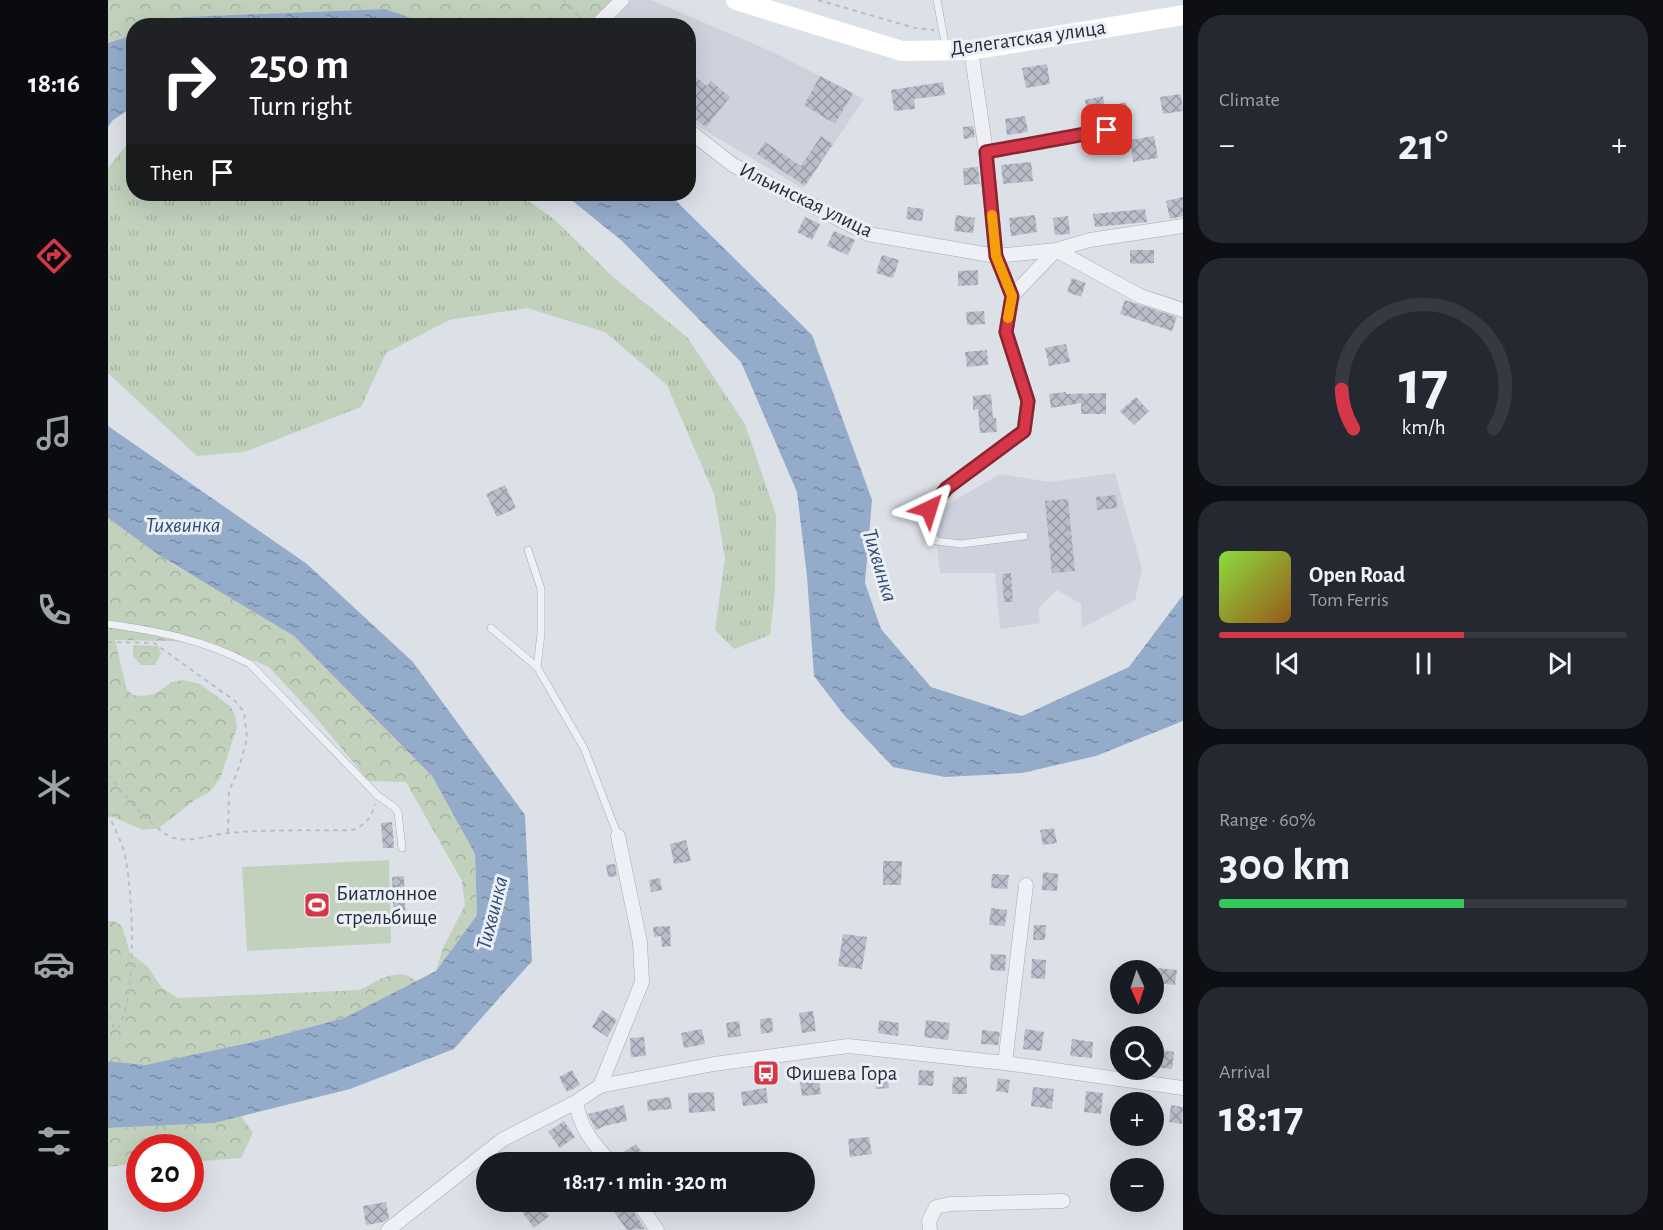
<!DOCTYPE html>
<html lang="en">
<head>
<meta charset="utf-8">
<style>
	:root { --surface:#171b24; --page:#242831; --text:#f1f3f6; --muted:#9ea1a6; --line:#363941; --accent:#d53749 }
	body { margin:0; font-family:"Alegreya Sans",sans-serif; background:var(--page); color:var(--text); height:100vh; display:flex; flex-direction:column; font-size:22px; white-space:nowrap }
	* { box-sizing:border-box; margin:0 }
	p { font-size:20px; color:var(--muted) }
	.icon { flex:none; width:33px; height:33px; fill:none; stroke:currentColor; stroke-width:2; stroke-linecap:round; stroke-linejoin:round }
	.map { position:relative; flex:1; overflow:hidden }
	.details { display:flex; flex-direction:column; gap:15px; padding:15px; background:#0d0f14; width:480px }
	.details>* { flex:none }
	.guide { position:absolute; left:18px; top:18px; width:570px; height:183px; border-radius:24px; box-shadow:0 6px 24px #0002; background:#202124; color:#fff; overflow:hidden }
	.needle { width:39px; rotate:177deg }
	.buttons { position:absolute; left:1002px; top:960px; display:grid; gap:12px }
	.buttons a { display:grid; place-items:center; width:54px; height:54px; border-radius:50%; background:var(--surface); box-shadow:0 6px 24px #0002; font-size:30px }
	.speed { position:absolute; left:18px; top:1134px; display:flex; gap:12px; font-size:30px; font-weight:700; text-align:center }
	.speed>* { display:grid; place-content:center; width:78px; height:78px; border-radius:50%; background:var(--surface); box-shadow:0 6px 24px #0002; line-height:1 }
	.speed .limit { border:9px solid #d22; background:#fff; color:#111 }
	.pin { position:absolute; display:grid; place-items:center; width:51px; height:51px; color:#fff; margin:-26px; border-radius:12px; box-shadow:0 3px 9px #0006 }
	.me { position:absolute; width:66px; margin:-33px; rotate:41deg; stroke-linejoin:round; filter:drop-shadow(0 0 4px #0008) }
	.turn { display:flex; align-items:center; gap:21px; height:126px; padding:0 24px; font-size:27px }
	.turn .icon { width:78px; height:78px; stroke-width:2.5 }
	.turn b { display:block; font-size:42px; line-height:51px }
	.then { display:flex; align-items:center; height:57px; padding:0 24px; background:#0003; gap:12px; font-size:22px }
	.big { font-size:45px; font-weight:700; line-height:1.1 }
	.details .widget { flex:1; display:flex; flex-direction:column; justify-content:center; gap:9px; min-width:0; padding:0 21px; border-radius:24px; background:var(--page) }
	.details .dial { align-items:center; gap:0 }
	.dial svg { height:156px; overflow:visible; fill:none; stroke:var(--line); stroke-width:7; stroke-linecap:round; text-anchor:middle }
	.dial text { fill:var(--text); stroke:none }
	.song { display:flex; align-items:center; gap:18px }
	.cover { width:72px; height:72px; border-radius:9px; background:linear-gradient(135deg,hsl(90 70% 55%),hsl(30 70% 35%)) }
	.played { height:6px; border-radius:3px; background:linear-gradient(90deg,var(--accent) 60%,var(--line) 60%) }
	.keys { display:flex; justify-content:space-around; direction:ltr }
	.heat { display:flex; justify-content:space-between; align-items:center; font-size:33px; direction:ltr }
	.charge { height:9px; border-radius:4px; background:linear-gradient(90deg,#34c759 60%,var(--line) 0) }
	.trip { position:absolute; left:368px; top:1152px; width:339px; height:60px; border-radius:30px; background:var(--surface); box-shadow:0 6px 24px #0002; font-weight:700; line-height:60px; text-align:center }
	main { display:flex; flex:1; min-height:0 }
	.tabs { display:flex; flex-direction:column; width:108px; justify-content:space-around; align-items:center; background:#090b0e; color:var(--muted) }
	.tabs .icon { width:42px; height:42px }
	.tabs .active { color:var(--accent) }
	.tabs b { font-size:27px; color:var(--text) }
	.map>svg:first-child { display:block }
</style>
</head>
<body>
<main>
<nav class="tabs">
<b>18:16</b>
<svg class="icon active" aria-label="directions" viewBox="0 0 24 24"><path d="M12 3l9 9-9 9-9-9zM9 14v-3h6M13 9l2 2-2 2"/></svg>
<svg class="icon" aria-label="music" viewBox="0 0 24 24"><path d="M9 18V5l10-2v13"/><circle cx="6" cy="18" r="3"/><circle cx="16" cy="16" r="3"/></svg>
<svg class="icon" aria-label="phone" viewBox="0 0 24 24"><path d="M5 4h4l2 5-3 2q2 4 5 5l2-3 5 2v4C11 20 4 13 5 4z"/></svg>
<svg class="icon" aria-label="climate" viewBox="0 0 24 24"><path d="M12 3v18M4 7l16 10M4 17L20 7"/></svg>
<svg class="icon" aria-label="car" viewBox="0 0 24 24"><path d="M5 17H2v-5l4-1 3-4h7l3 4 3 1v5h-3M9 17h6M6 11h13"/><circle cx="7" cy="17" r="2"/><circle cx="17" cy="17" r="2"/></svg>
<svg class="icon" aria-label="filters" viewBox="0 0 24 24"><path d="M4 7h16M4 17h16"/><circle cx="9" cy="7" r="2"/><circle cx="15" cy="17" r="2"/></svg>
</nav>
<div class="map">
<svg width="1075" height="1230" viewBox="0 0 1075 1230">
	<defs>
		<pattern id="grass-tufts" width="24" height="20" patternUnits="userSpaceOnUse" patternTransform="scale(1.5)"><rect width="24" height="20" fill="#c1d1bc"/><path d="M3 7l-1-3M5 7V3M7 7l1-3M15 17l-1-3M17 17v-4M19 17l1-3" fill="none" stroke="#a6b4a3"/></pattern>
		<pattern id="forest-crowns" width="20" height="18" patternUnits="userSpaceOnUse" patternTransform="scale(1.5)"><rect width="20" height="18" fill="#c1d1bc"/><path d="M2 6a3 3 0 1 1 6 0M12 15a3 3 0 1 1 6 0" fill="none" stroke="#a6b4a3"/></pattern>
		<pattern id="water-ripples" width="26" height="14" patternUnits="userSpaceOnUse" patternTransform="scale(1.5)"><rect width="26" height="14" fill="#94acca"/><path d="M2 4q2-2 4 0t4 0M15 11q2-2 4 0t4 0" fill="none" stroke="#798ca5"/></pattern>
		<pattern id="building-cross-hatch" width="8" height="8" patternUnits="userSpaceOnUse" patternTransform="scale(1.5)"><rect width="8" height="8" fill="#b9beca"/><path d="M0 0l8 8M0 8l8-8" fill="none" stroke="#969ba5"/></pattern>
	</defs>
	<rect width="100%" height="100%" fill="#dce0e7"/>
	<path fill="#cdd2dc" d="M523 0H543L667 53 756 99 697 186 694 188 588 125 581 118 580 26H501Z
		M1007 473 1034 569 1027 600 974 628 973 604 949 590 930 608 932 623 892 629 887 573H832L828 538 837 506 892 474 942 482Z"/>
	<path fill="url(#grass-tufts)" d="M25 140 26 194H410L446 219 507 279 579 337 637 424 668 515 667 591 662 635 626 649 607 630 617 558 606 494 559 385 497 332 419 308 341 320 278 353 253 407 136 452 89 456 0 373V168L15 149Z"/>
	<path fill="url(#forest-crowns)" d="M0 0H514L488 25H323L277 9 75 17 52 25 26 26 25 35 0 43Z
		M0 518 70 568 94 580 186 636 324 776 367 854 369 915 328 971 335 948 357 905 354 881 298 782 261 781 209 719 161 667 103 642 7 640 19 690 25 695 34 696 47 694 64 682 75 680 92 684 122 706 127 715 129 727 112 779 100 793 88 799 51 828 35 830 0 815Z
		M25 645 50 646 53 653 47 665H33L25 656Z
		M0 921H6L14 926 22 953 40 967 54 988 70 998 252 990C270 981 290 965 308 981L236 1018 158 1039 37 1065 0 1061Z
		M133 1116 145 1133 133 1158 83 1162 82 1148H32L31 1163 0 1167V1128L106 1123Z"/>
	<path fill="#c1d1bc" d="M281 860 283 943 139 951 134 867Z"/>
	<path fill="url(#water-ripples)" d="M277 9 323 25H52L75 17Z
		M25 35V107L5 120 0 127V43Z
		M456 194H561L704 335 764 500 757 583 773 629 823 687 914 716 1021 667 1075 595V721L988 756 914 773 837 777 785 767 736 715 706 676 699 576 689 492 633 362 513 240Z
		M0 426 199 564 305 662 417 815 424 961 346 1049 242 1089 106 1123 0 1128V1061L37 1065 158 1039 236 1018 328 971 369 915 367 854 324 776 186 636 54 557 0 518Z"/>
	<path fill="url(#building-cross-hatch)" d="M939 64 942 84 918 88 914 68Z
		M580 71 599 86 603 81 622 97 598 127 580 113Z
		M712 76 745 93 727 124 696 105Z
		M835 82 837 95 806 99 807 109 786 111 783 90Z
		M1073 94 1075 111 1055 114 1052 97Z
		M995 96 997 107 1018 102 1021 114 981 122 977 100Z
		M917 116 920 132 899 135 897 119Z
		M865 126 867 137 856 139 855 127Z
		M713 136 725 144 697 186 649 154 657 142 693 166Z
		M1046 136 1050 158 1025 162 1022 140Z
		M923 162 925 181 895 184 893 165Z
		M870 167 872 184 856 185 855 168Z
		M1075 197V216L1062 219 1058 201Z
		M800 207 816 209 814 221 798 219Z
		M1037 209 1039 222 987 227 985 214Z
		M848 215 867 218 865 233 846 231Z
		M927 215 929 232 903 236 901 218Z
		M960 216 962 234 947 235 945 218Z
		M697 217 712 224 704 240 689 232Z
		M726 231 747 240 740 255 719 246Z
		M1022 250H1046V263L1022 264Z
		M774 255 791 260 785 278 768 273Z
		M870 270V285L850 286V271Z
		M964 278 978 283 973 297 959 292Z
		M1017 300 1069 317 1064 331 1012 314Z
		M876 311 877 324 859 325 858 312Z
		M958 344 962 362 941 366 937 348Z
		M879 350 880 365 859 367 857 352Z
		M958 392V394L998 393V414H973V403L943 408 941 394Z
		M883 394 885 418H888L889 432 872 433 870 409 865 410V396Z
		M1028 397 1041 411 1026 425 1012 411Z
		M397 485 408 508 389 517 378 494Z
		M1008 495 1009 508 989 510 988 497Z
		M960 499 967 571 944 573 937 501Z
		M903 573 905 602H896L894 574Z
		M284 822 286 848H275L273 823Z
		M946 828 949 843 935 845 932 830Z
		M578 840 583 861 566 864 562 844Z
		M775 861H794L793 885H775Z
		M507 864 509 876 500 877 498 865Z
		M935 872 950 874 949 891 934 890Z
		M884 874 901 875 899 889 883 888Z
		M296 876 298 926 286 927 284 877Z
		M552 878 554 890 543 892 541 880Z
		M883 908 899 910 897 926 881 925Z
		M926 925H938L937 940H925Z
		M562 926 563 946 554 947 553 936 546 937 545 927Z
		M735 934 759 937 754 969 730 966Z
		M883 954 898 955 897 971 882 970Z
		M924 959 938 960 937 979 923 978Z
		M1050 968 1069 970 1067 985 1048 983Z
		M494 1010 509 1020 499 1037 484 1027Z
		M705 1011 708 1031 694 1033 691 1013Z
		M664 1018 665 1032 653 1034 652 1019Z
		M771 1020 791 1023 790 1036 770 1033Z
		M818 1020 842 1023 840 1040 816 1037Z
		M631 1021 633 1036 620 1038 618 1023Z
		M594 1029 597 1044 576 1048 573 1033Z
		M917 1029 936 1032 933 1051 915 1049Z
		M874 1030 892 1032 890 1045 873 1044Z
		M1007 1035H1012V1062L1003 1061Z
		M536 1037 538 1056 523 1057 522 1038Z
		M964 1039 985 1042 984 1058 962 1056Z
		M1047 1049 1066 1052 1064 1069 1046 1067Z
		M464 1070 472 1085 459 1092 451 1077Z
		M811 1070 826 1071 825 1086 810 1085Z
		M779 1072 781 1088 768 1089 766 1073Z
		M845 1077H859V1094H844Z
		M890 1078 902 1080 900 1093 888 1091Z
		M711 1080 713 1094 694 1096 692 1082Z
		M925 1087 946 1089 944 1109 923 1106Z
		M658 1088 660 1103 635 1106 633 1092Z
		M978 1091 995 1093 993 1114 976 1112Z
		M606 1092 607 1111 581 1113 580 1093Z
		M562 1097 564 1109 540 1111 539 1100Z
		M516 1105 519 1121 496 1126 488 1130 480 1114Z
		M1063 1105 1075 1107 1074 1124 1061 1122Z
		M456 1121 467 1137 452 1148 440 1132Z
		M761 1137 764 1154 742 1157 740 1139Z
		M528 1144 536 1156 527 1162H519L513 1154Z
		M278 1202 281 1218 276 1222 258 1225 255 1206Z
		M421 1202H429L441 1216 426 1228 412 1209Z
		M499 1202H521L523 1207 537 1229 519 1230Z"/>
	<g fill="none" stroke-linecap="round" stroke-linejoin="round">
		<defs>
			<path id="lane" d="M829 0 838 49
				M878 152 1019 126
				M916 431C898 445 827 492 821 509 818 520 823 532 828 541L853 544 916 536
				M420 550 433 589V634L429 667 476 748 510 836
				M0 624C50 631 97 640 142 664L270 796 286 807 290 812 294 848
				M383 628 429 667"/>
			<path id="street" d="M488 26 514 0
				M863 50 878 152 888 256 904 296 898 332 920 401 916 431
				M580 130 625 165 760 234 888 256 948 250 982 240 1075 226
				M904 296 948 250 1032 296 1075 310
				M897 1063 918 885
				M492 1086 534 982 532 942 510 836
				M468 1102C473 1130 484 1142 502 1162
				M530 1202 549 1230
				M280 1230 394 1140 468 1102 492 1086 606 1064 740 1046 897 1063 1075 1088
				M822 1230 821 1221 828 1207 842 1204 955 1201"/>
		</defs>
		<use href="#lane" stroke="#a5aab4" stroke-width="8"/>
		<use href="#street" stroke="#a5aab4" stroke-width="15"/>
		<path stroke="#babdc5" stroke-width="2" stroke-dasharray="4.5 4.5" stroke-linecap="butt" d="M455 0 476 21
			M710 0 807 28 826 30
			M0 642 46 643 127 701 136 712 139 738 132 765 121 791 120 833
			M0 775C14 791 46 832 66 838 84 843 103 834 121 833 162 829 204 831 245 830 259 824 263 817 267 804
			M0 813C6 828 16 845 18 861 25 901 29 990 11 1027L6 1028 0 1011"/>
		<use href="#lane" stroke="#eef0f5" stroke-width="7"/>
		<use href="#street" stroke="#eef0f5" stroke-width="14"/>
		<path stroke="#fff" stroke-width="20" d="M628 0 794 51 863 50 1075 15"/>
	</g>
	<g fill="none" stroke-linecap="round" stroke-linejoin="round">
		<defs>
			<path id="route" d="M821 509 839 488 916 431 920 401 898 332 904 296 888 256 878 152 999 130"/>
		</defs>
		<use href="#route" stroke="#8a242f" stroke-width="15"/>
		<use href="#route" stroke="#d53749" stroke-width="10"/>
		<path stroke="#f59e0b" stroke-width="10" d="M884 215 888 256 904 296 900 318"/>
	</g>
	<defs>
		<symbol id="stadium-square" viewBox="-11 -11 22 22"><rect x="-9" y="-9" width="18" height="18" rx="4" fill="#d53749" stroke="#ebeff5"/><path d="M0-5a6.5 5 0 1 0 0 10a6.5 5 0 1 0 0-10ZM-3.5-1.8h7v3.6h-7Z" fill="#fff"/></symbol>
		<symbol id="bus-square" viewBox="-11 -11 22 22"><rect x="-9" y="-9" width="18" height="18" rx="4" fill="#d53749" stroke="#ebeff5"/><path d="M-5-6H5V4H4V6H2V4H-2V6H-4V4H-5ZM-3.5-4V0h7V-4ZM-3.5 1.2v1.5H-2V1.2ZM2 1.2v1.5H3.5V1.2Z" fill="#fff"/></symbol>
	</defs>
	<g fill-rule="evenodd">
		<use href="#stadium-square" x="194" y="890" width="30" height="30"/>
		<use href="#bus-square" x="643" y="1058" width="30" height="30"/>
	</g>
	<g text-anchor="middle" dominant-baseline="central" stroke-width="6" stroke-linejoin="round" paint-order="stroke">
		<g font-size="21" fill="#252d3e" stroke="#ebeff5">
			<text transform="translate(920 38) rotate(-8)">Делегатская улица</text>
			<text transform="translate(698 200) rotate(26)">Ильинская улица</text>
		</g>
		<g font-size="21" fill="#252d3e" stroke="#ebeff5" text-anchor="start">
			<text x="228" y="893">Биатлонное<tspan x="228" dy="24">стрельбище</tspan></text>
			<text x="678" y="1073">Фишева Гора</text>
		</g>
		<g font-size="22" font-style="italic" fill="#2d4a74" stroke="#ebeff5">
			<text x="75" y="525">Тихвинка</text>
			<text transform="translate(772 565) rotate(73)">Тихвинка</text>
			<text transform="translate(384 913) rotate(-76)">Тихвинка</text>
		</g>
	</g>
</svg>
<div class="buttons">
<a><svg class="needle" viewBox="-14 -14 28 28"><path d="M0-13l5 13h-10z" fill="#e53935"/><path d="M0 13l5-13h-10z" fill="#9ea1a6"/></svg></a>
<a><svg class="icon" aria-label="search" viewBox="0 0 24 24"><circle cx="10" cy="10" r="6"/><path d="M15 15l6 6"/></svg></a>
<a>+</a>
<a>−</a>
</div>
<div class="speed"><div class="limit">20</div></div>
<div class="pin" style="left:999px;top:130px;background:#d93025"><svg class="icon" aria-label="arrive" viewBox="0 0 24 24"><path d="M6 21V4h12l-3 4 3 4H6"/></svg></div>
<svg class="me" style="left:821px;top:509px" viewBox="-20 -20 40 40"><path d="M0-17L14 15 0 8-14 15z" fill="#d53749" stroke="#fff" stroke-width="4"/></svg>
<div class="trip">18:17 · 1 min · 320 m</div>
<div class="guide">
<div class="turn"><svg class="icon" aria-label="right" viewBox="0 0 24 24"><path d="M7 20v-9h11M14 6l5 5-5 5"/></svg><div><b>250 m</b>Turn right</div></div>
<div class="then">Then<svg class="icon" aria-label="arrive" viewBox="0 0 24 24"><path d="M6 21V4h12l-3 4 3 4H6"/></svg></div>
</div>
</div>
<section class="details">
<div class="widget"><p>Climate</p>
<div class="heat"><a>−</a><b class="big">21°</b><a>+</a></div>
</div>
<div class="widget dial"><svg viewBox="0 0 100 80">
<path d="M14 69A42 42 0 1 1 86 69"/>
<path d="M14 69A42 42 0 0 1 8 49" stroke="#d53749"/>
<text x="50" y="56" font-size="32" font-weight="700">17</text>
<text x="50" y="72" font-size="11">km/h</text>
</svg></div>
<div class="widget">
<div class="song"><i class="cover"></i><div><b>Open Road</b><p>Tom Ferris</p></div></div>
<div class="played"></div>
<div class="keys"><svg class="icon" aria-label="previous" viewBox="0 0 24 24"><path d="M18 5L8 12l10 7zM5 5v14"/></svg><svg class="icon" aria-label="pause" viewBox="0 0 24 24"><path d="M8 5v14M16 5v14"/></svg><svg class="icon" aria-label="next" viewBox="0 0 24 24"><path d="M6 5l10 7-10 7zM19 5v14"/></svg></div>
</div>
<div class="widget"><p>Range · 60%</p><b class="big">300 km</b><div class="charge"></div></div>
<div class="widget"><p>Arrival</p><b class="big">18:17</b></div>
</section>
</main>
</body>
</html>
